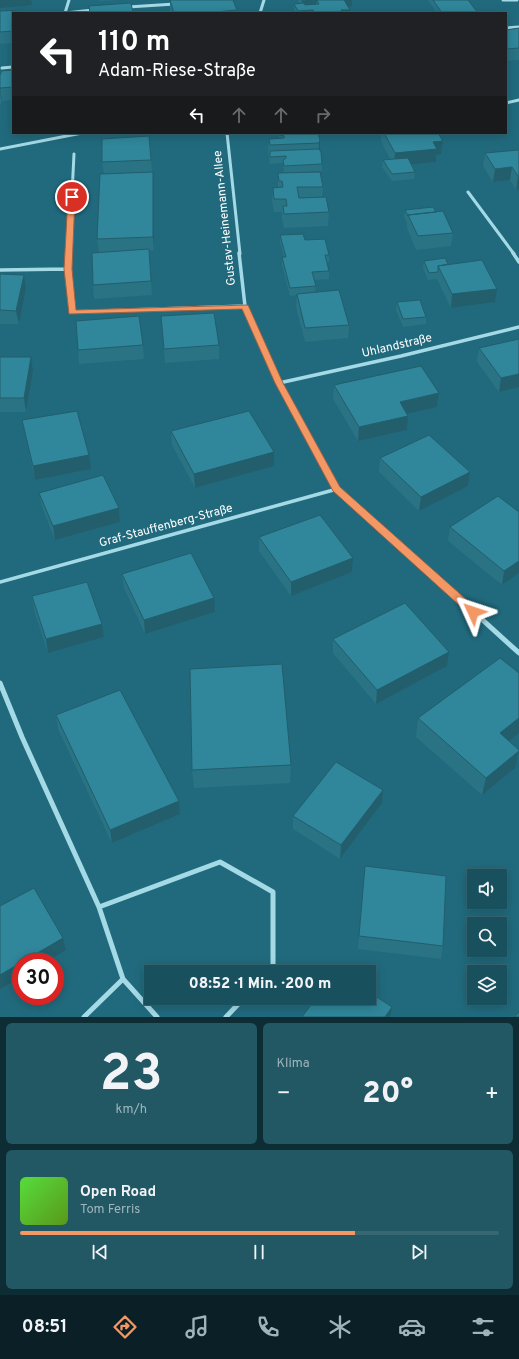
<!DOCTYPE html>
<html lang="de">
<head>
<meta charset="utf-8">
<style>
	:root { --surface:#19505e; --page:#225764; --text:#f1f3f6; --muted:#9fb5bc; --line:#376773; --accent:#f39765 }
	body { margin:0; font-family:Overpass,sans-serif; background:var(--page); color:var(--text); height:100vh; display:flex; flex-direction:column; font-size:15px; white-space:nowrap }
	* { box-sizing:border-box; margin:0 }
	p { font-size:13px; color:var(--muted) }
	.icon { flex:none; width:22px; height:22px; fill:none; stroke:currentColor; stroke-width:2; stroke-linecap:round; stroke-linejoin:round }
	.map { position:relative; height:1017px; overflow:hidden }
	.drawer { display:flex; flex-direction:column; gap:6px; padding:6px; background:#0e2c34; flex:1 }
	.drawer>* { flex:none }
	.hud { position:absolute; left:12px; top:12px; width:495px; height:122px; border-radius:0px; box-shadow:0 2px 10px #0003,0 0 0 1px var(--line); background:#202124; color:#fff; overflow:hidden }
	.tools { position:absolute; left:467px; top:869px; display:grid; gap:8px }
	.tools a { display:grid; place-items:center; width:40px; height:40px; border-radius:0px; background:var(--surface); box-shadow:0 2px 10px #0003,0 0 0 1px var(--line); font-size:20px }
	.speed { position:absolute; left:12px; top:953px; display:flex; gap:8px; font-size:20px; font-weight:700; text-align:center }
	.speed>* { display:grid; place-content:center; width:52px; height:52px; border-radius:50%; background:var(--surface); box-shadow:0 2px 10px #0003,0 0 0 1px var(--line); line-height:1 }
	.speed .limit { border:6px solid #d22; background:#fff; color:#111 }
	.pin { position:absolute; display:grid; place-items:center; width:34px; height:34px; color:#fff; margin:-17px; border:2px solid #fff; border-radius:50%; box-shadow:0 1px 4px #0007 }
	.me { position:absolute; width:44px; margin:-22px; rotate:312deg; stroke-linejoin:round; filter:drop-shadow(0 0 3px #0008) }
	.turn { display:flex; align-items:center; gap:14px; height:84px; padding:0 20px; font-size:18px }
	.turn .icon { width:52px; height:52px; stroke-width:2.5 }
	.turn b { display:block; font-size:28px; line-height:34px }
	.lanes { display:flex; align-items:center; height:38px; padding:0 20px; background:#0003; justify-content:center; gap:20px; direction:ltr }
	.lanes .off { opacity:.35 }
	.big { font-size:30px; font-weight:800; line-height:1.1 }
	.drawer .tile { flex:1; display:flex; flex-direction:column; justify-content:center; gap:6px; min-width:0; padding:0 14px; border-radius:6px; background:var(--page) }
	.drawer .dial { align-items:center; gap:0 }
	.dial b { font-size:52px; line-height:1 }
	.song { display:flex; align-items:center; gap:12px }
	.cover { width:48px; height:48px; border-radius:6px; background:linear-gradient(135deg,hsl(110 70% 55%),hsl(90 70% 35%)) }
	.played { height:4px; border-radius:2px; background:linear-gradient(90deg,var(--accent) 70%,var(--line) 70%) }
	.keys { display:flex; justify-content:space-around; direction:ltr }
	.heat { display:flex; justify-content:space-between; align-items:center; font-size:22px; direction:ltr }
	.drawer .tiles { flex:1; display:grid; gap:6px; grid-template-columns:1fr 1fr }
	.tile:last-child { grid-column:span 2 }
	.trip { position:absolute; left:144px; top:965px; width:232px; height:40px; border-radius:0px; background:var(--surface); box-shadow:0 2px 10px #0003,0 0 0 1px var(--line); font-weight:800; line-height:40px; text-align:center }
	.menu { display:flex; height:64px; justify-content:space-around; align-items:center; background:#0a2026; color:var(--muted) }
	.menu .icon { width:28px; height:28px }
	.menu .active { color:var(--accent) }
	.menu b { font-size:18px; color:var(--text) }
	.map>svg:first-child { display:block }
</style>
</head>
<body>
<div class="map">
<svg width="519" height="1017" viewBox="0 0 519 1017">
	<rect width="100%" height="100%" fill="#216a7d"/>
	<g fill="none" stroke-linecap="round" stroke-linejoin="round">
		<path stroke="#a4dae6" stroke-width="3" d="M69 0 65 13 93 10
			M503 0H517
			M128 7 175 4
			M260 13 264 0
			M506 28 519 27
			M2 68 13 67
			M506 103 519 100
			M227 133 240 254
			M0 149 82 133
			M468 192 514 254
			M69 254 74 154"/>
		<path stroke="#a4dae6" stroke-width="3.5" d="M69 253 68 269 72 312 245 306
			M239 253 245 306 279 383 337 489 444 585
			M513 253 519 262
			M0 270 68 269
			M279 383 401 356 519 327
			M0 582 337 489"/>
		<path stroke="#a4dae6" stroke-width="5" d="M443 584 519 653
			M0 683 22 737 99 907 123 979 84 1017
			M99 907 220 862 273 892V968L269 972
			M123 979 157 1017
			M226 1017 244 998"/>
	</g>
	<path fill="#297384" d="M99 0H118L100 1Z
		M170 0H233L237 10V13H171L170 10Z
		M298 0H352V6H348L350 10V13H295L294 11V4H300Z
		M428 0H468L478 13H437Z
		M0 11 13 13V43L0 44Z
		M519 28V60L506 61V30Z
		M13 70V100L2 101V103L0 104V74Z
		M279 133H318L320 140V150L322 164V171L284 173 283 163 270 164 268 152 269 139H279Z
		M381 133H438L443 141 441 154 436 155V162L411 164 415 172 414 179 392 181 382 167 383 160 390 159 381 141Z
		M149 136 152 172 154 185V250L149 251 152 295 94 299 93 285 99 252 97 239 104 174 102 162Z
		M519 150V189L516 190 510 180 493 182 483 166 485 153Z
		M278 173 323 187 322 197 329 212 328 226 284 228 282 219V212H274L272 201 273 188H278Z
		M405 210 436 212 453 233 451 246 416 250 407 228V223L404 217Z
		M280 235 305 240 329 255V262H327L329 271V279L314 280 316 286 315 292 349 325 348 338 305 342 296 307 297 295 290 296 282 265V257H284L280 242Z
		M424 261 448 264 497 289 495 302 451 308 437 279 428 280 423 268Z
		M0 274 24 275 26 288 19 324H0Z
		M397 302 426 317V324L403 327 396 310Z
		M161 316 219 345V359L165 363Z
		M519 339V387L499 392 477 362 479 348Z
		M143 345 144 359 79 364 78 350Z
		M0 357 33 371 26 412H0Z
		M334 385 439 393 437 407 407 414 408 416 407 430 358 441 333 399Z
		M22 420 91 469 35 480 25 434Z
		M171 431 274 466 195 488 172 445Z
		M380 458 468 486 419 511 379 472Z
		M39 493 119 508 120 522 55 540 42 507Z
		M519 512V573L502 585 448 541 450 527Z
		M259 537 352 572 291 596 259 551Z
		M122 574 215 612 145 634 124 588Z
		M32 596 102 624 104 637 48 653 34 610Z
		M333 639 447 666 376 704 333 653Z
		M56 715 179 801 180 814 112 843 58 729Z
		M418 718 519 733 509 741 515 768 482 795 416 737Z
		M291 765 290 783 194 788 192 770Z
		M383 790 382 803 340 859 293 829V816Z
		M365 866 443 946 441 959 358 949Z"/>
	<path fill="#225e6c" d="M0 0H31L32 5 0 8Z
		M317 0 316 6 302 8V1Z
		M344 0H352V6L344 7Z
		M313 10V13H298V11Z
		M341 10H350V13H341Z
		M0 88 2 101V103L0 92Z
		M320 140V153L318 156 319 143Z
		M443 141 441 154 436 155V162L394 166 395 153 433 142Z
		M512 167 510 180 493 182 495 169Z
		M153 172 154 185V250L153 237Z
		M518 176H519V189L516 190Z
		M24 275 26 288 19 324 16 311Z
		M497 289 495 302 451 308 452 294Z
		M31 357 33 371 26 412 24 398Z
		M519 374V387L499 392 501 378Z
		M439 393 437 407 398 416 400 402Z
		M408 416 407 430 358 441 359 427Z
		M274 452V466L195 488 194 474Z
		M89 455 91 469 35 480 33 466Z
		M470 472 468 486 419 511 421 497Z
		M119 508 120 522 55 540 53 526Z
		M353 558 352 572 291 596V582Z
		M519 561V573L502 585 504 571Z
		M214 598 215 612 145 634 144 620Z
		M102 624 104 637 48 653 46 639Z
		M449 652 447 666 376 704 377 690Z
		M519 718V733L496 752 500 733Z
		M519 751 515 768 482 795 486 778Z
		M383 790 382 803 340 859 341 845Z
		M179 801 180 814 112 843 110 830Z
		M63 938 66 950 46 962H22Z
		M21 963V977L0 989V975Z
		M392 1007 390 1017H385Z"/>
	<path fill="#30869a" stroke="#225e6c" d="M170 0H233L237 10 204 13H174Z
		M302 0H313L302 1Z
		M317 0H345H344L350 10H341L342 12 332 13H315L313 10 298 11 294 4 304 3 305 5 319 4Z
		M433 0H468L478 13H442Z
		M131 3 133 13H90L89 6Z
		M23 10V13H13V31L0 32V11Z
		M349 11 350 13H332Z
		M519 28V48L506 49V30Z
		M13 70V87L0 88V89V74H1V71Z
		M280 133H318L320 140 319 143 270 145 269 139 284 138V136L280 135Z
		M384 133H438L443 141 433 142 437 149 395 153Z
		M149 136 151 160 102 162V139Z
		M319 149 321 152 322 164 284 166 283 160 286 158V156L270 157V151Z
		M519 150V176H518L512 167 495 169 485 153Z
		M408 158 415 172 392 174 383 160 394 159Z
		M153 172V237L97 239 100 174Z
		M320 172 323 187H297L299 198 326 197 329 212 284 214 283 206H287L286 199H274L273 188 283 187 282 181H279L278 173Z
		M433 207 436 212 408 215V216L405 210Z
		M443 211 453 233 418 236 408 215Z
		M303 234 305 240 325 239 329 255H325L329 271 312 272 316 286 290 288 282 257H286L280 235Z
		M149 249 151 281 93 285 92 253Z
		M445 258 448 264 438 266V272L429 273 424 261Z
		M482 260 497 289 452 294 438 266Z
		M0 274 24 275 16 311 0 310Z
		M339 290 349 325 305 328 297 294Z
		M420 300 426 317 403 319 397 302Z
		M214 313 219 345 164 349 161 316Z
		M139 316 143 345 78 350 76 321Z
		M519 339V374L501 378 479 348Z
		M0 357H31L24 398H0Z
		M421 366 439 393 400 402 408 416 359 427 334 385Z
		M77 411 89 455 33 466 22 420Z
		M249 411 274 452 194 474 171 431Z
		M429 435 470 472 421 497 380 458Z
		M103 475 119 508 53 526 39 493Z
		M498 496 519 512V561L504 571 450 527Z
		M320 515 353 558 291 582 259 537Z
		M191 553 214 598 144 620 122 574Z
		M87 582 102 624 46 639 32 596Z
		M405 603 449 652 377 690 333 639Z
		M500 658 519 673V718L500 733 519 750V751L486 778 418 718Z
		M282 664 291 765 192 770 190 669Z
		M120 690 179 801 110 830 56 715Z
		M336 762 383 790 341 845 293 816Z
		M365 866 446 876 443 946 359 936Z
		M34 888 63 938 0 975V906Z
		M337 969 341 972H335Z
		M369 992 392 1007 385 1017H302L316 998H369Z
		M519 1011V1017H515Z"/>
	<path fill="#f39765" stroke="#9e6242" d="M72 195 75 197 72 269 76 310 248 305 283 383 340 487 477 609 478 612 477 615H470L333 491 275 383 242 309 69 314 64 269 68 197Z"/>
	<g text-anchor="middle" dominant-baseline="central" stroke-width="4" stroke-linejoin="round" paint-order="stroke">
		<g font-size="12" fill="#fff" stroke="#216a7d">
			<text transform="translate(225 218) rotate(-96)">Gustav-Heinemann-Allee</text>
			<text transform="translate(397 346) rotate(-13)">Uhlandstraße</text>
			<text transform="translate(166 526) rotate(-15)">Graf-Stauffenberg-Straße</text>
		</g>
	</g>
</svg>
<div class="tools">
<a><svg class="icon" aria-label="sound" viewBox="0 0 24 24"><path d="M4 9h4l5-4v14l-5-4H4zM17 9q2 3 0 6"/></svg></a>
<a><svg class="icon" aria-label="search" viewBox="0 0 24 24"><circle cx="10" cy="10" r="6"/><path d="M15 15l6 6"/></svg></a>
<a><svg class="icon" aria-label="layers" viewBox="0 0 24 24"><path d="M12 4l9 5-9 5-9-5zM3 14l9 5 9-5"/></svg></a>
</div>
<div class="speed"><div class="limit">30</div></div>
<div class="pin" style="left:72px;top:197px;background:#d93025"><svg class="icon" aria-label="arrive" viewBox="0 0 24 24"><path d="M6 21V4h12l-3 4 3 4H6"/></svg></div>
<svg class="me" style="left:473px;top:612px" viewBox="-20 -20 40 40"><path d="M0-17L14 15 0 8-14 15z" fill="#f39765" stroke="#fff" stroke-width="4"/></svg>
<div class="trip">08:52 · 1 Min. · 200 m</div>
<div class="hud">
<div class="turn"><svg class="icon" aria-label="left" viewBox="0 0 24 24"><path d="M17 20v-9H6M10 6l-5 5 5 5"/></svg><div><b>110 m</b>Adam-Riese-Straße</div></div>
<div class="lanes"><svg class="icon" aria-label="left" viewBox="0 0 24 24"><path d="M17 20v-9H6M10 6l-5 5 5 5"/></svg><svg class="icon off" aria-label="ahead" viewBox="0 0 24 24"><path d="M12 20V5M6 11l6-6 6 6"/></svg><svg class="icon off" aria-label="ahead" viewBox="0 0 24 24"><path d="M12 20V5M6 11l6-6 6 6"/></svg><svg class="icon off" aria-label="right" viewBox="0 0 24 24"><path d="M7 20v-9h11M14 6l5 5-5 5"/></svg></div>
</div>
</div>
<section class="drawer">
<div class="tiles">
<div class="tile dial"><b>23</b><p>km/h</p></div>
<div class="tile"><p>Klima</p>
<div class="heat"><a>−</a><b class="big">20°</b><a>+</a></div>
</div>
<div class="tile">
<div class="song"><i class="cover"></i><div><b>Open Road</b><p>Tom Ferris</p></div></div>
<div class="played"></div>
<div class="keys"><svg class="icon" aria-label="previous" viewBox="0 0 24 24"><path d="M18 5L8 12l10 7zM5 5v14"/></svg><svg class="icon" aria-label="pause" viewBox="0 0 24 24"><path d="M8 5v14M16 5v14"/></svg><svg class="icon" aria-label="next" viewBox="0 0 24 24"><path d="M6 5l10 7-10 7zM19 5v14"/></svg></div>
</div>
</div>
</section>
<nav class="menu">
<b>08:51</b>
<svg class="icon active" aria-label="directions" viewBox="0 0 24 24"><path d="M12 3l9 9-9 9-9-9zM9 14v-3h6M13 9l2 2-2 2"/></svg>
<svg class="icon" aria-label="music" viewBox="0 0 24 24"><path d="M9 18V5l10-2v13"/><circle cx="6" cy="18" r="3"/><circle cx="16" cy="16" r="3"/></svg>
<svg class="icon" aria-label="phone" viewBox="0 0 24 24"><path d="M5 4h4l2 5-3 2q2 4 5 5l2-3 5 2v4C11 20 4 13 5 4z"/></svg>
<svg class="icon" aria-label="climate" viewBox="0 0 24 24"><path d="M12 3v18M4 7l16 10M4 17L20 7"/></svg>
<svg class="icon" aria-label="car" viewBox="0 0 24 24"><path d="M5 17H2v-5l4-1 3-4h7l3 4 3 1v5h-3M9 17h6M6 11h13"/><circle cx="7" cy="17" r="2"/><circle cx="17" cy="17" r="2"/></svg>
<svg class="icon" aria-label="filters" viewBox="0 0 24 24"><path d="M4 7h16M4 17h16"/><circle cx="9" cy="7" r="2"/><circle cx="15" cy="17" r="2"/></svg>
</nav>
</body>
</html>
